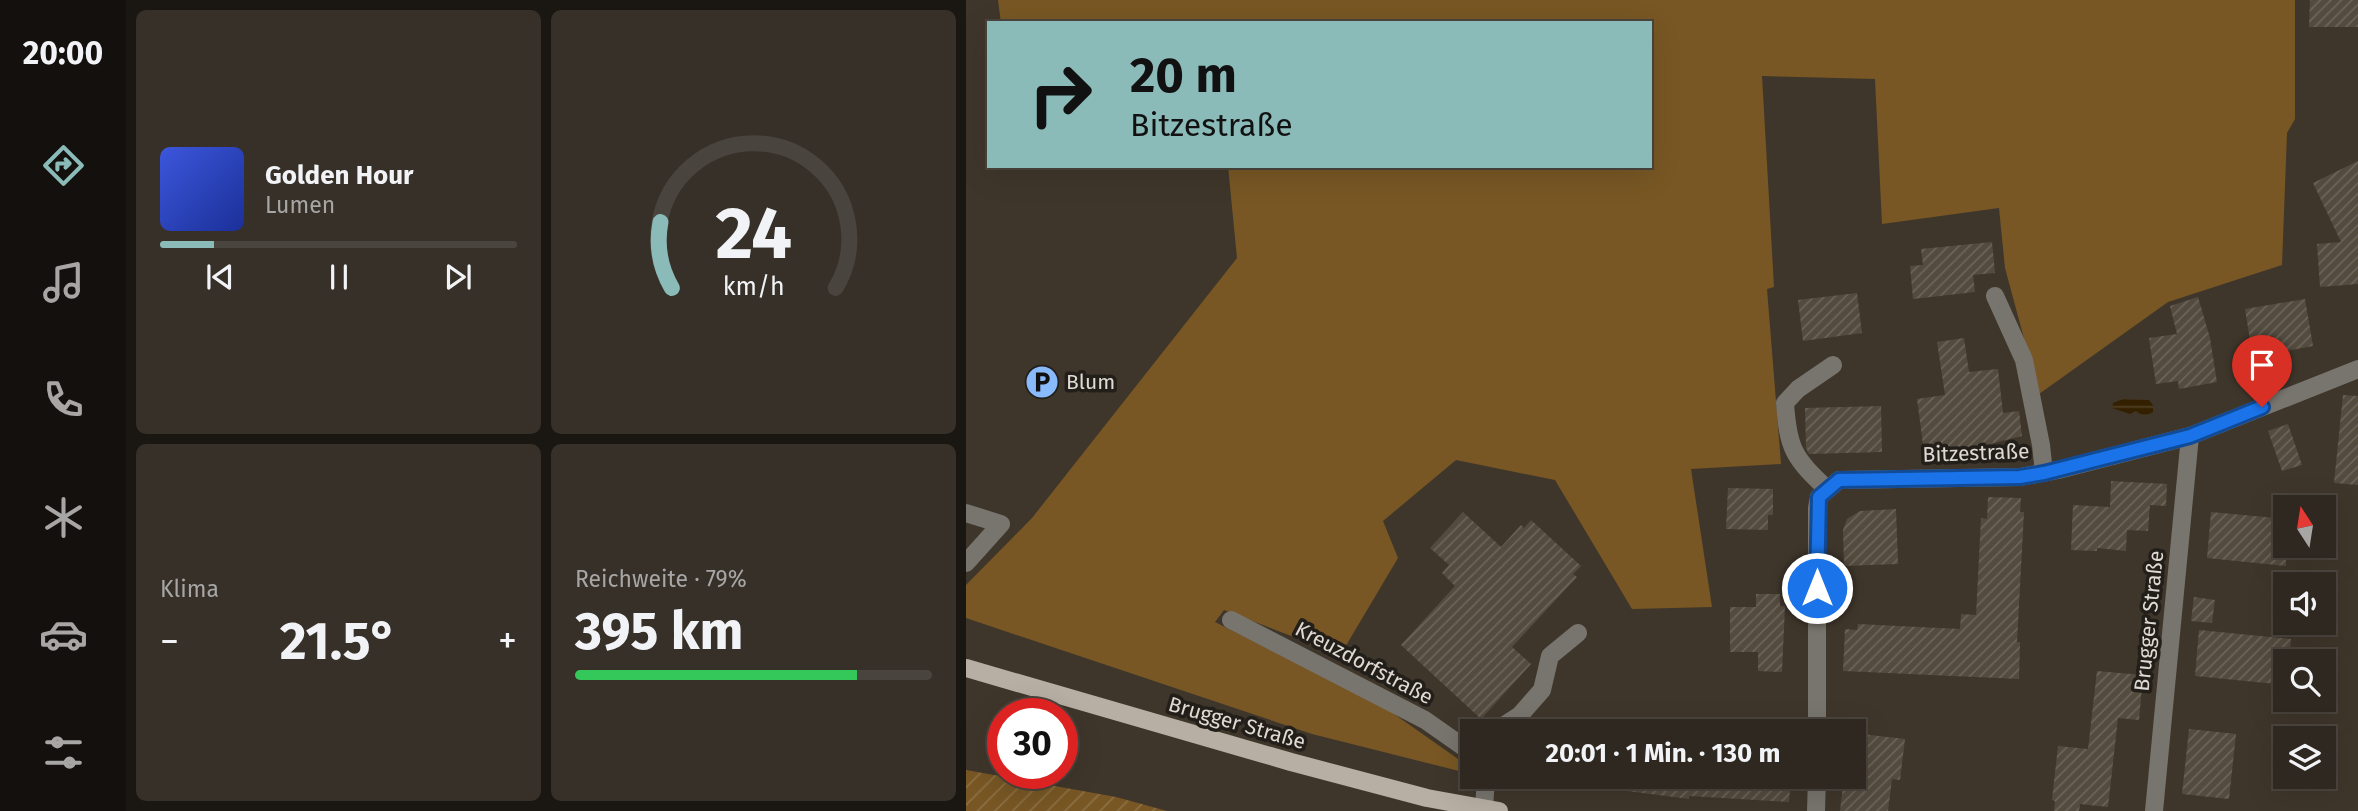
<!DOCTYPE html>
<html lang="de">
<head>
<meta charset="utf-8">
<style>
	:root { --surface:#2f2820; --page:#373029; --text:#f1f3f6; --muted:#a7a6a5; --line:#4a443e; --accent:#8bbbb9 }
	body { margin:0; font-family:"Fira Sans",sans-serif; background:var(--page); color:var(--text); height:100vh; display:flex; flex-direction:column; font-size:26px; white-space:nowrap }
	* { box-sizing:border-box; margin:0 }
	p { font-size:23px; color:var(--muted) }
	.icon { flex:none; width:38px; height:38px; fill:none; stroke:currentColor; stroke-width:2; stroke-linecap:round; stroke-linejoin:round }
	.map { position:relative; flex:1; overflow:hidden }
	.panel { display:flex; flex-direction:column; gap:10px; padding:10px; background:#1a1612; width:840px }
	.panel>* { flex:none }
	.guide { position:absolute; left:21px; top:21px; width:665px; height:147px; border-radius:0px; box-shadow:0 7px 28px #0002,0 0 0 2px var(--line); background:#8bbbb9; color:#111; overflow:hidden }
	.needle { width:46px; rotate:348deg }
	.tools { position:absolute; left:1307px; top:495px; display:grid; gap:14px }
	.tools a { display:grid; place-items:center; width:63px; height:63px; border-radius:0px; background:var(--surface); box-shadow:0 7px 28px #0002,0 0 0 2px var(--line); font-size:35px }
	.speed { position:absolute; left:21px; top:698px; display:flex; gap:14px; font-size:35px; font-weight:700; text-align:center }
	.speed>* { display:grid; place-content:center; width:91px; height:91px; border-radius:50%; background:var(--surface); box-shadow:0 7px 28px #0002,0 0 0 2px var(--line); line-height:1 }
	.speed .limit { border:10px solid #d22; background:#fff; color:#111 }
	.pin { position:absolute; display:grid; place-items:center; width:60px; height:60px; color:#fff; margin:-72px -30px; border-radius:50% 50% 50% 0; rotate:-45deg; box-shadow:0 0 7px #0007 }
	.pin .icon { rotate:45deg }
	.me { position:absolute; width:77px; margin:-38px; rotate:0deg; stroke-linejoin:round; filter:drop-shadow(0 0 5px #0008) }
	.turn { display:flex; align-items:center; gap:24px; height:147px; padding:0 28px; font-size:32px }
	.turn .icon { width:91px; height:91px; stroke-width:2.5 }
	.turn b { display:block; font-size:49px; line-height:60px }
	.big { font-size:52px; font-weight:700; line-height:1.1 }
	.panel .widget { flex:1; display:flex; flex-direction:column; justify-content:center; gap:10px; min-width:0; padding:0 24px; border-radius:10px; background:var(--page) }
	.panel .dial { align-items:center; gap:0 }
	.dial svg { height:182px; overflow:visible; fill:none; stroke:var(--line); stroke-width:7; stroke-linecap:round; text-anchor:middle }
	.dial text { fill:var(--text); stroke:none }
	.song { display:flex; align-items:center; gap:21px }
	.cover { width:84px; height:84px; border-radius:10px; background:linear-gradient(135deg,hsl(230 70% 55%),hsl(230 70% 35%)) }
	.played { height:7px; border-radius:4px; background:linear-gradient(90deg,var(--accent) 15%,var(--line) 15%) }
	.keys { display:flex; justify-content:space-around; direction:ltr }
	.heat { display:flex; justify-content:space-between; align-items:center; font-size:38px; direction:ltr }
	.charge { height:10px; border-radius:5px; background:linear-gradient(90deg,#34c759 79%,var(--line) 0) }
	.panel .tiles { flex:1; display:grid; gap:10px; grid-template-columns:repeat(2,1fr) }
	.trip { position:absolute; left:494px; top:719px; width:406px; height:70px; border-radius:0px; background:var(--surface); box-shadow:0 7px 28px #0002,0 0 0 2px var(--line); font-weight:700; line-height:70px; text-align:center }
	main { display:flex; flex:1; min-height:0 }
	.tabs { display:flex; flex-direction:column; width:126px; justify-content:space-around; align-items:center; background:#13100d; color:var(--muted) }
	.tabs .icon { width:49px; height:49px }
	.tabs .selected { color:var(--accent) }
	.tabs b { font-size:32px; color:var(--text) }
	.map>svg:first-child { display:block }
</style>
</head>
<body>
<main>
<nav class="tabs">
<b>20:00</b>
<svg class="icon selected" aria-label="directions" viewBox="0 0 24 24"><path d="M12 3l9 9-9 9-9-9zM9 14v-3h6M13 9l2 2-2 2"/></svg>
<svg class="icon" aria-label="music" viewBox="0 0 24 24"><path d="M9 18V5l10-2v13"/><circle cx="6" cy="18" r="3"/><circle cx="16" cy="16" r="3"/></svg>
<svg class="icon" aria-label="phone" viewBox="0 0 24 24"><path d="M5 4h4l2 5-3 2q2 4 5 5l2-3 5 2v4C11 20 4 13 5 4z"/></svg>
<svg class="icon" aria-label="climate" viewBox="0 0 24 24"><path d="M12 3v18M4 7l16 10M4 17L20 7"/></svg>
<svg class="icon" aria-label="car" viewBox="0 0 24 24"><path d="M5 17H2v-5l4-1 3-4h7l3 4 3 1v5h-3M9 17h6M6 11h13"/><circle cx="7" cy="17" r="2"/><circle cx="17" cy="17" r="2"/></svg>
<svg class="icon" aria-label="filters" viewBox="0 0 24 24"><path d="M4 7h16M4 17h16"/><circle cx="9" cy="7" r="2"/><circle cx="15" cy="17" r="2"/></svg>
</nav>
<section class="panel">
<div class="tiles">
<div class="widget">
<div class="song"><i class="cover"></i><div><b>Golden Hour</b><p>Lumen</p></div></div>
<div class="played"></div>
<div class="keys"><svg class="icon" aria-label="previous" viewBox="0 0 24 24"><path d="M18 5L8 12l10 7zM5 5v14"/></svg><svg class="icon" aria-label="pause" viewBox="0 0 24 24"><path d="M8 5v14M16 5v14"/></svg><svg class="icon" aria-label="next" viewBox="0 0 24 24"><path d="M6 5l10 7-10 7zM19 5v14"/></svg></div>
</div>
<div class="widget dial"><svg viewBox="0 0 100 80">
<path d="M14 69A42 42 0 1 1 86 69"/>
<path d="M14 69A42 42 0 0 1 9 40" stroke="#8bbbb9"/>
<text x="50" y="56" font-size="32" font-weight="700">24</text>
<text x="50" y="72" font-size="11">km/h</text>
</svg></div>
<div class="widget"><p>Klima</p>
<div class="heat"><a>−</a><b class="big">21.5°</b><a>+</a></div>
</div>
<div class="widget"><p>Reichweite · 79%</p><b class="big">395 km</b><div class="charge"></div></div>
</div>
</section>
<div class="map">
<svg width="1392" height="811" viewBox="0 0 1392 811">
	<defs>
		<pattern id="garden-furrows" width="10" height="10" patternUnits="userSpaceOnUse" patternTransform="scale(1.75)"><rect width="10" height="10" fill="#785724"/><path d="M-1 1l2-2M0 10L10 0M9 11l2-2" fill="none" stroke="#8b6f43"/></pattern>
		<pattern id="water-rules" width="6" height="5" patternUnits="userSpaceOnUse" patternTransform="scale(1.75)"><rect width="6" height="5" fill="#332000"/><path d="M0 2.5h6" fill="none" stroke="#504024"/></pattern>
		<pattern id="building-hatch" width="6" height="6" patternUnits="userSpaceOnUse" patternTransform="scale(1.75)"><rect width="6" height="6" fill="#544b3f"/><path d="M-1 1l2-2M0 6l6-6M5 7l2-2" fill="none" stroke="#6c645a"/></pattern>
	</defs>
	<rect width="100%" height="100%" fill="#3f362b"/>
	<path fill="#785724" d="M32 0H1329V119L1321 133 1316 265 1202 302 1073 394 1039 268 1033 208 916 224 909 79 796 76 808 287 801 289 815 464 725 469 746 607 666 609 589 480 490 460 417 521 432 558 372 659 338 641 258 610 249 622 421 709 502 766 501 773 346 734 0 618V585L66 518 271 258 262 166H684V23H195L189 19 176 23H35Z"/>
	<path fill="url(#garden-furrows)" d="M0 770 150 797 201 811H0Z"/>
	<path fill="url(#water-rules)" d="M1157 399 1183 400 1187 405V412C1180 416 1176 416 1170 411L1164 414 1146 408 1147 403Z"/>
	<path fill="url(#building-hatch)" d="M1344 0H1392V27H1343Z
		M1392 161V284L1354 287 1351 244 1375 242 1347 183Z
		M1026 242 1029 273 1007 275 1009 292 947 299 944 266 957 265 955 249Z
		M891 293 896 333 837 341 832 300Z
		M1232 297 1244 338 1251 382 1213 389 1212 381 1190 384 1183 338 1211 334 1204 306Z
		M1339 299 1347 346 1310 353 1307 336 1284 340 1279 309Z
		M998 338 1003 372 1032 369 1037 413 1053 411 1056 436 1024 444 958 452 951 399 979 395 971 342Z
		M1377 395 1392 396V485L1368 483Z
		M915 406 916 452 843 454 840 448 839 408Z
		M1322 424 1336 465 1316 471 1302 431Z
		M1145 481 1201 484 1200 506 1184 505 1182 531 1161 530 1160 551 1131 548V551L1105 550 1107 505 1144 507Z
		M762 488 807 489V515H802V530L760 529Z
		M1022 497 1055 498 1054 512H1058L1051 642H1054L1053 679 877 671 879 629 891 630 892 624 994 629 995 614 1010 615 1015 518 1021 519Z
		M930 509 932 564 878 566 877 530 881 519 894 511Z
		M497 512 535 547 555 525 558 528 565 520 615 566 607 574 611 577 546 647 565 664 515 719 435 645 489 586 476 573 483 565 464 548Z
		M1245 512 1320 519V566L1241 558Z
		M790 594H814V606H819L816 672 792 671V652H764V607H790Z
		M1228 597 1249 600 1246 623 1225 621Z
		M1233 630 1325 639 1323 662H1320V685L1229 676Z
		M1131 671 1177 675 1173 720 1152 718 1142 807 1114 804 1113 811H1088L1089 801 1086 800 1092 746 1122 749Z
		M1223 729 1270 734 1263 799 1216 794Z
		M887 733 939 739 934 780 926 779 922 811H874L878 777H887Z
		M662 777H825L823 802 723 796V799L661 791Z"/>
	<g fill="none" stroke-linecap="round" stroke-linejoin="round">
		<path stroke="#78746e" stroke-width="18" d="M1029 296 1058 360 1075 445 1078 473
			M861 489C828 458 822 449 819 403L832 389 867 365
			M0 513 35 524 0 563
			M265 620 459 720 506 753
			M528 732 554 715 576 690 584 656 612 633
			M851 732V508L853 497 873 480 1054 477 1092 470 1224 436 1392 369
			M518 809 520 777
			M850 811 851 777
			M1188 811 1224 436"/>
		<path stroke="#b7afa3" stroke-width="18" d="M0 668 325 762 461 798 533 811"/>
	</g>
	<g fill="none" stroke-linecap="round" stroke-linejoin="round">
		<defs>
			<path id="route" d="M851 588 853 497 873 480 1054 477 1078 473 1224 436 1296 407"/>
		</defs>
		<use href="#route" stroke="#114b97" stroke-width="18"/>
		<use href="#route" stroke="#1a73e8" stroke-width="12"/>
	</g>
	<defs>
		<symbol id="parking-disc" viewBox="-11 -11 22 22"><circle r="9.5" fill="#88bafc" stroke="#221e19"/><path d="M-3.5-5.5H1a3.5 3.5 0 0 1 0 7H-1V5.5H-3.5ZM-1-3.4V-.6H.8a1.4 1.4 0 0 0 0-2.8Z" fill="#111"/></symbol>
	</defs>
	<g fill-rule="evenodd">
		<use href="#parking-disc" x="57" y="363" width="38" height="38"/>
	</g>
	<g text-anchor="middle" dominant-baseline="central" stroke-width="7" stroke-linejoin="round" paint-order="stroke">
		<g font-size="21" fill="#e0dad3" stroke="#221e19" text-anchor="start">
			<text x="100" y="382">Blum</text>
		</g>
		<g font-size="21" fill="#e0dad3" stroke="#221e19">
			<text transform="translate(1010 453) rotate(-2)">Bitzestraße</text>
			<text transform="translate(1183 621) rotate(-84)">Brugger Straße</text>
			<text transform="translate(398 663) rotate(28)">Kreuzdorfstraße</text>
			<text transform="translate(271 723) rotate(16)">Brugger Straße</text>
		</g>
	</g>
</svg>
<div class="tools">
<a><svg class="needle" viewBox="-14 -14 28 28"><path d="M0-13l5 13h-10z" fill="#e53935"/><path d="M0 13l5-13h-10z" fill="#a7a6a5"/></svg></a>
<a><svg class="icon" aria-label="sound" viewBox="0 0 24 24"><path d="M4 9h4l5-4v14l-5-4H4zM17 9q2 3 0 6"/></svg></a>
<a><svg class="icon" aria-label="search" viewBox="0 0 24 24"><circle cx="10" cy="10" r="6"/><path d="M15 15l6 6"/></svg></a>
<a><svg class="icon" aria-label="layers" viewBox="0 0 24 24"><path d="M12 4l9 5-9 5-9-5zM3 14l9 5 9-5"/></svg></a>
</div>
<div class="speed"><div class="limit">30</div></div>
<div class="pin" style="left:1296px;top:407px;background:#d93025"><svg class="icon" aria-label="arrive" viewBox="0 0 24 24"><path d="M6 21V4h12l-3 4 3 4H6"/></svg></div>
<svg class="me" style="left:851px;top:588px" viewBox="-20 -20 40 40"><circle r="17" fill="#1a73e8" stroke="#fff" stroke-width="3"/><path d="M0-11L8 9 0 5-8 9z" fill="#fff"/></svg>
<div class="trip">20:01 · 1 Min. · 130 m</div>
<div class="guide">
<div class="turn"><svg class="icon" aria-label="right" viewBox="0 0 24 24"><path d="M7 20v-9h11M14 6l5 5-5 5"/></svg><div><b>20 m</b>Bitzestraße</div></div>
</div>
</div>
</main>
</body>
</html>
